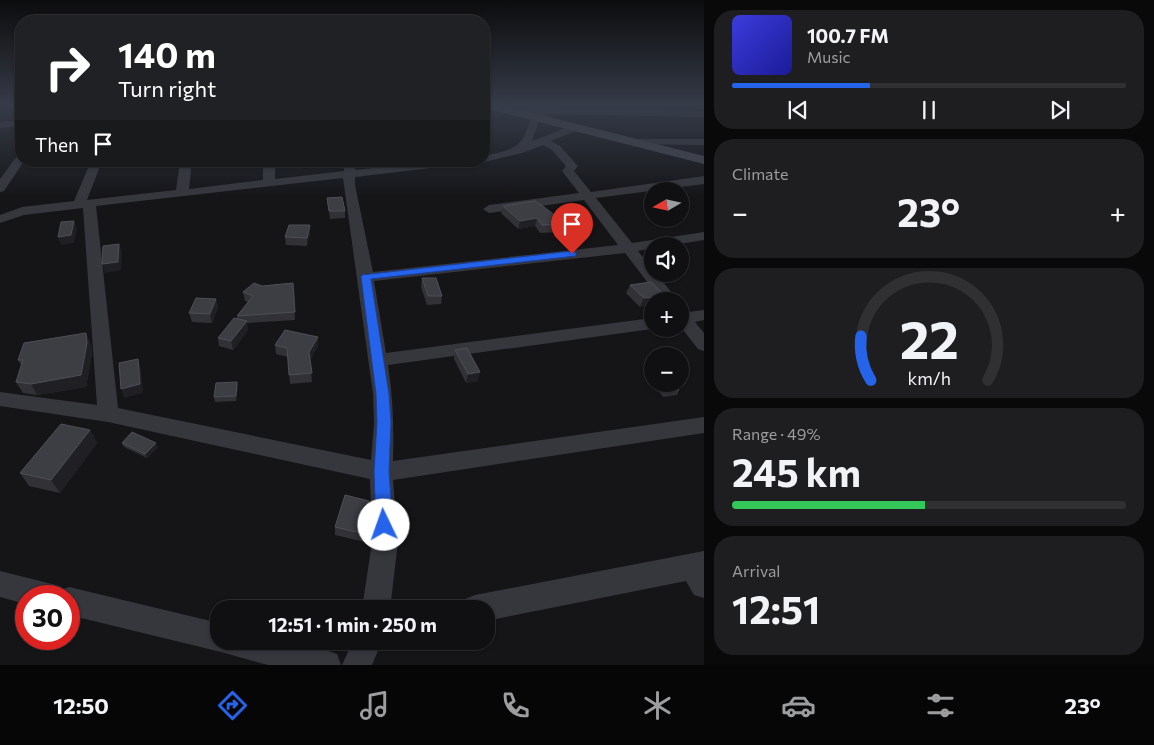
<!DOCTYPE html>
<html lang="en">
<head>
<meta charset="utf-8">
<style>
	:root { --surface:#101012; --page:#1e1e20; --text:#f1f3f6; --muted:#9c9d9f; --line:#303032; --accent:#2563eb }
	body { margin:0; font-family:Commissioner,sans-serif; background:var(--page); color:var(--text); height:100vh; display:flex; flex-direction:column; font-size:19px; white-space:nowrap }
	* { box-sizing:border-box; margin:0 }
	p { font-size:16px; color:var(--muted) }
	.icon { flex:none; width:28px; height:28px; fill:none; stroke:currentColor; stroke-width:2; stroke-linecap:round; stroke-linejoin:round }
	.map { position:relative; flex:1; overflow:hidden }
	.drawer { display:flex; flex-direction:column; gap:10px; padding:10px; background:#09090a; width:450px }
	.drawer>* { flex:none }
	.banner { position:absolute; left:15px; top:15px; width:475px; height:152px; border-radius:20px; box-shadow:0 1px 4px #0004,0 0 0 1px var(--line); background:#202124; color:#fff; overflow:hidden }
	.needle { width:32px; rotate:261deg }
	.buttons { position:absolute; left:644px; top:182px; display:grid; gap:10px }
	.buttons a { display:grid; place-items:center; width:45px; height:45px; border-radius:50%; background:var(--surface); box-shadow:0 1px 4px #0004,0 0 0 1px var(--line); font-size:25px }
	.speed { position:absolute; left:15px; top:585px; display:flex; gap:10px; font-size:25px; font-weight:700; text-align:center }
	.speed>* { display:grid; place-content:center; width:65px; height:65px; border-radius:50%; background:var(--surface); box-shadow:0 1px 4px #0004,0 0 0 1px var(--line); line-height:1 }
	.speed .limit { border:8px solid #d22; background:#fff; color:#111 }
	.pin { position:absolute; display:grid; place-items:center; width:42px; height:42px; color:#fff; margin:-51px -21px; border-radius:50% 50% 50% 0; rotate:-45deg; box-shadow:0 0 5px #0007 }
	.pin .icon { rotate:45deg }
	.me { position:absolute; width:55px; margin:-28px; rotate:357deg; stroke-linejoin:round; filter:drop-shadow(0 0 4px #0008) }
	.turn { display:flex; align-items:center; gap:18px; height:105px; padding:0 20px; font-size:22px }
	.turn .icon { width:65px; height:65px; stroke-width:2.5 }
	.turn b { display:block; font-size:35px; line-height:42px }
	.then { display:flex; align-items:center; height:48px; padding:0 20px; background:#0003; gap:10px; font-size:19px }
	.big { font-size:38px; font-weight:700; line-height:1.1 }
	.drawer .widget { flex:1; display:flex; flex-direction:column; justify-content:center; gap:8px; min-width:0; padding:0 18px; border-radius:20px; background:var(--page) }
	.drawer .dial { align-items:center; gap:0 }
	.dial svg { height:130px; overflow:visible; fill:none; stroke:var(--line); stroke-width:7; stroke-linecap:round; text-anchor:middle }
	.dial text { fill:var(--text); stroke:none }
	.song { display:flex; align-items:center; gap:15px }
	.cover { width:60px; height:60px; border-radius:8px; background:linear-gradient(135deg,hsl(240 70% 55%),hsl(240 70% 35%)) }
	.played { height:5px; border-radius:2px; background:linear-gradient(90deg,var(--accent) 35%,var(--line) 35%) }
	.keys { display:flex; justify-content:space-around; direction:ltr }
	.heat { display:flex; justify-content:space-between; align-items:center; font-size:28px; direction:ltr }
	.charge { height:8px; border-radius:4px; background:linear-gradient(90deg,#34c759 49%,var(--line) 0) }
	.trip { position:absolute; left:210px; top:600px; width:285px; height:50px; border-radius:20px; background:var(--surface); box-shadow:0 1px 4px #0004,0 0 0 1px var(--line); font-weight:700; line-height:50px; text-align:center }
	.dock { display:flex; height:80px; justify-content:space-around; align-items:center; background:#060607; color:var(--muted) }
	.dock .icon { width:35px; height:35px }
	.dock .on { color:var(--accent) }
	.dock b { font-size:22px; color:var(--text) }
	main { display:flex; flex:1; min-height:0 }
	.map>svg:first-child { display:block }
</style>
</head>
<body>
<main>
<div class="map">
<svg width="704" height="665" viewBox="0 0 704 665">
	<rect width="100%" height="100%" fill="#151518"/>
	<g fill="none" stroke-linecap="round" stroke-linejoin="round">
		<path fill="#36373d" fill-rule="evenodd" d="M544 105H554L552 108 704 111V117L546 114 540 118 532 141 574 125H580V129L551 141 560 146 576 164 578 166 574 171 591 192 704 176V184L596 198 632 243 704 232V240L666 246H652V248L638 251 652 269V274H657L678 301H662L625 253 374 281 386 353 652 318V329L388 365C393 397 394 428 393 461L704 417V433L393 480 398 542 390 609H362L372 542 370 479 108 422 0 406V392L97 405 83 208 24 215 0 223V215L22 207 74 201 91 161H102L87 200 176 190 180 161H192L189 189 263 180V161H275V179L344 171V161H356L355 170 433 161H470L465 164 355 177V185L373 272 618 245 584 200 489 213 483 209 489 205 579 193 562 171 566 166 552 150 543 145 522 153 484 162 480 161H484V156C501 152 520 151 526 131 529 125 530 118 535 113H506L501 110 503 108H541ZM343 178 373 394 374 423 371 460 118 408 96 206Z
			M21 120V126L0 128V122Z
			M633 139H704V145L629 144 628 142Z
			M21 155V161H24L4 191 0 192V179L17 156Z
			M680 309 688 312 704 310V320L695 322 704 333V351L698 349 680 326Z
			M704 551V598L694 595 686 581 486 621V609H461L465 599 475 595Z
			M0 571 60 586 61 590 69 587 219 623V641C261 641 296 638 337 654L341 665H268L221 652 69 615V596H26V604L0 597Z
			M353 641H382L372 665H342Z"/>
		<path fill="#44464d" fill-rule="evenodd" d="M484 105H502L704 156V164L484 108Z"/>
	</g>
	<path fill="#313136" d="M327 198 345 211V218L330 219Z
		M503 206 566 224 563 232 540 233 535 226 518 229 501 213Z
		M310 225V233L307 246 286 245 285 237Z
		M422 278 442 296 441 304 427 305 421 287Z
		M293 283 295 320 247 323 248 330 233 350 219 346 218 338 237 319V316L248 302 245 301 243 292 262 286Z
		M630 285 665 296 662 301H652L640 307 626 293Z
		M216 299 218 307 212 323 192 322 189 313Z
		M91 344 92 354 86 387 37 395 23 393 16 382 21 365 18 360Z
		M275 345H318L310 360 312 382 290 384 288 357 276 354Z
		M455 350 478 381 466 383 454 359Z
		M237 382 238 386 236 401 215 402 214 397Z
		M653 384H673L679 390 677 395 663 397Z
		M90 430 97 443 60 493 29 486 20 473Z
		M122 443 158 447 147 458 124 447Z
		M369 501V543L335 535V527Z"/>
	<path fill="#202024" d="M537 218 535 226 518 229 520 221Z
		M74 221 77 229 74 243 61 245 58 237Z
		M310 225V233L307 246V238Z
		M119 244 122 252 121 270 105 273 102 264Z
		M665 296 662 301H652V305L640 307 644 298Z
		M216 299 218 307 212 323 210 314Z
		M247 321 248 330 233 350 231 341Z
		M86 333 91 344 92 354 86 387 37 395 31 384Z
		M318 337V345L310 361 309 352Z
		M138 359 141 368 143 393 124 398 121 389Z
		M480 372 478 381 466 383 468 374Z
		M237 382 238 386 236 401V396Z
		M90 430 97 443 60 493 51 480Z
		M156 443 158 447 147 458 145 454Z"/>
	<path fill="#3d3e44" stroke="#4e4f56" d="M342 197 345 211H329L327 198Z
		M535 201 544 207 566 224 542 225 537 218 520 221 503 206Z
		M74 221 71 235 58 237 61 222Z
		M289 225H310L307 238 285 237Z
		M119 244 118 262 102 264 103 246Z
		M422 278H436L442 296H428Z
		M651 282 665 296 644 298 630 285Z
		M254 283 262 286 293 283 295 312 237 316 253 296 243 292Z
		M196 298 216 299 210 314 189 313Z
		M234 318 247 321 231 341 218 338Z
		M285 330 318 337 309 352 312 373 289 375 287 348 275 345Z
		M86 333 87 343 81 375 31 384 16 382 23 360H18L24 343Z
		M467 348 480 372 468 374 455 350Z
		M138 359 140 384 121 389 119 363Z
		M237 382 236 396 214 397 216 383Z
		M659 384H673L679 390 666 392Z
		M61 424 90 430 51 480 20 473Z
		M132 432 156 443 145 454 122 443Z
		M345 495 369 501V535L335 527Z"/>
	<linearGradient id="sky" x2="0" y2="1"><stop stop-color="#0c0c0d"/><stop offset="0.53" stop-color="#353b48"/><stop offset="1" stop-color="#353b48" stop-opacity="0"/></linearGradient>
	<rect width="704" height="198" fill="url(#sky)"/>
	<path fill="#2563eb" stroke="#184099" d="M572 251 576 252V256L371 279 389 394 391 422 389 472 393 525 390 530 384 532 379 530 376 525 374 472 377 422 376 394 361 277 362 275Z"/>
</svg>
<div class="buttons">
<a><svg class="needle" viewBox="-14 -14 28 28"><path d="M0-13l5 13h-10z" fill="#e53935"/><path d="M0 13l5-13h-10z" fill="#9c9d9f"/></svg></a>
<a><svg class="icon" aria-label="sound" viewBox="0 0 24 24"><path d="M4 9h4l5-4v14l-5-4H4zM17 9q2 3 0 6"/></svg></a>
<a>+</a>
<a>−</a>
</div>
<div class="speed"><div class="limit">30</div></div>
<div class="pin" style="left:572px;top:254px;background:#d93025"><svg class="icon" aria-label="arrive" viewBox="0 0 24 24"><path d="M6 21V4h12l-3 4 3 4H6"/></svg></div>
<svg class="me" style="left:384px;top:525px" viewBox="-20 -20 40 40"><circle r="19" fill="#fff"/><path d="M0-13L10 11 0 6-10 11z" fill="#2563eb"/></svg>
<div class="trip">12:51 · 1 min · 250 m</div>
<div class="banner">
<div class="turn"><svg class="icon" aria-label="right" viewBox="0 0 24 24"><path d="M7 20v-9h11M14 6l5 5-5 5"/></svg><div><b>140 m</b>Turn right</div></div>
<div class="then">Then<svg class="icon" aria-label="arrive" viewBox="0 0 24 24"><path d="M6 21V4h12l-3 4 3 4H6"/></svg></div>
</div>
</div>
<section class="drawer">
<div class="widget">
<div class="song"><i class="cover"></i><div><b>100.7 FM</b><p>Music</p></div></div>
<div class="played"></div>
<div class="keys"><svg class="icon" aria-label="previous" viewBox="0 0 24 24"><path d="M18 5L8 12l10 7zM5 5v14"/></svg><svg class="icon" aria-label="pause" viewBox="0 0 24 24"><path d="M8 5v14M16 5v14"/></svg><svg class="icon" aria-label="next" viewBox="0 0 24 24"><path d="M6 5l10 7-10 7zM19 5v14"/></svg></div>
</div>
<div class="widget"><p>Climate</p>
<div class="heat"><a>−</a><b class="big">23°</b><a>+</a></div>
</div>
<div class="widget dial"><svg viewBox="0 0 100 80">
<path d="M14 69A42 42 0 1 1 86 69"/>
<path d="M14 69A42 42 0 0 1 8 42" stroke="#2563eb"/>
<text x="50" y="56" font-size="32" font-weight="700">22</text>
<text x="50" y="72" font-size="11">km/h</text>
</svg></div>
<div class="widget"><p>Range · 49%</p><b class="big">245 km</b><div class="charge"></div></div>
<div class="widget"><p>Arrival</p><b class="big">12:51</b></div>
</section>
</main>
<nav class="dock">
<b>12:50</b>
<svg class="icon on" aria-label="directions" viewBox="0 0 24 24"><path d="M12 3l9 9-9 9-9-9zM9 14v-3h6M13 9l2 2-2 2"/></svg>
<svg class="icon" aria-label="music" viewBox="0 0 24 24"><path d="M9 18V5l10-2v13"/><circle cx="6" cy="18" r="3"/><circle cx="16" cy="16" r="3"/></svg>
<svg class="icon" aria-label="phone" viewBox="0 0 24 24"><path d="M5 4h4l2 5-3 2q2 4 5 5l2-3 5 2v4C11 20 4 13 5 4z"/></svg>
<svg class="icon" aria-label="climate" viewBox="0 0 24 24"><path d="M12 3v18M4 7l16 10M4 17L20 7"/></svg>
<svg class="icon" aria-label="car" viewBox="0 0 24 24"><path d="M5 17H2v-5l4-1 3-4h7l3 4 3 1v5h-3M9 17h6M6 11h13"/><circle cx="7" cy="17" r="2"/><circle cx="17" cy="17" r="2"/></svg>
<svg class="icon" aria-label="filters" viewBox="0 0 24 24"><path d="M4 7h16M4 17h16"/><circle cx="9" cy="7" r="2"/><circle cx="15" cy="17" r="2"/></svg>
<b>23°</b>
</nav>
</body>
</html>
